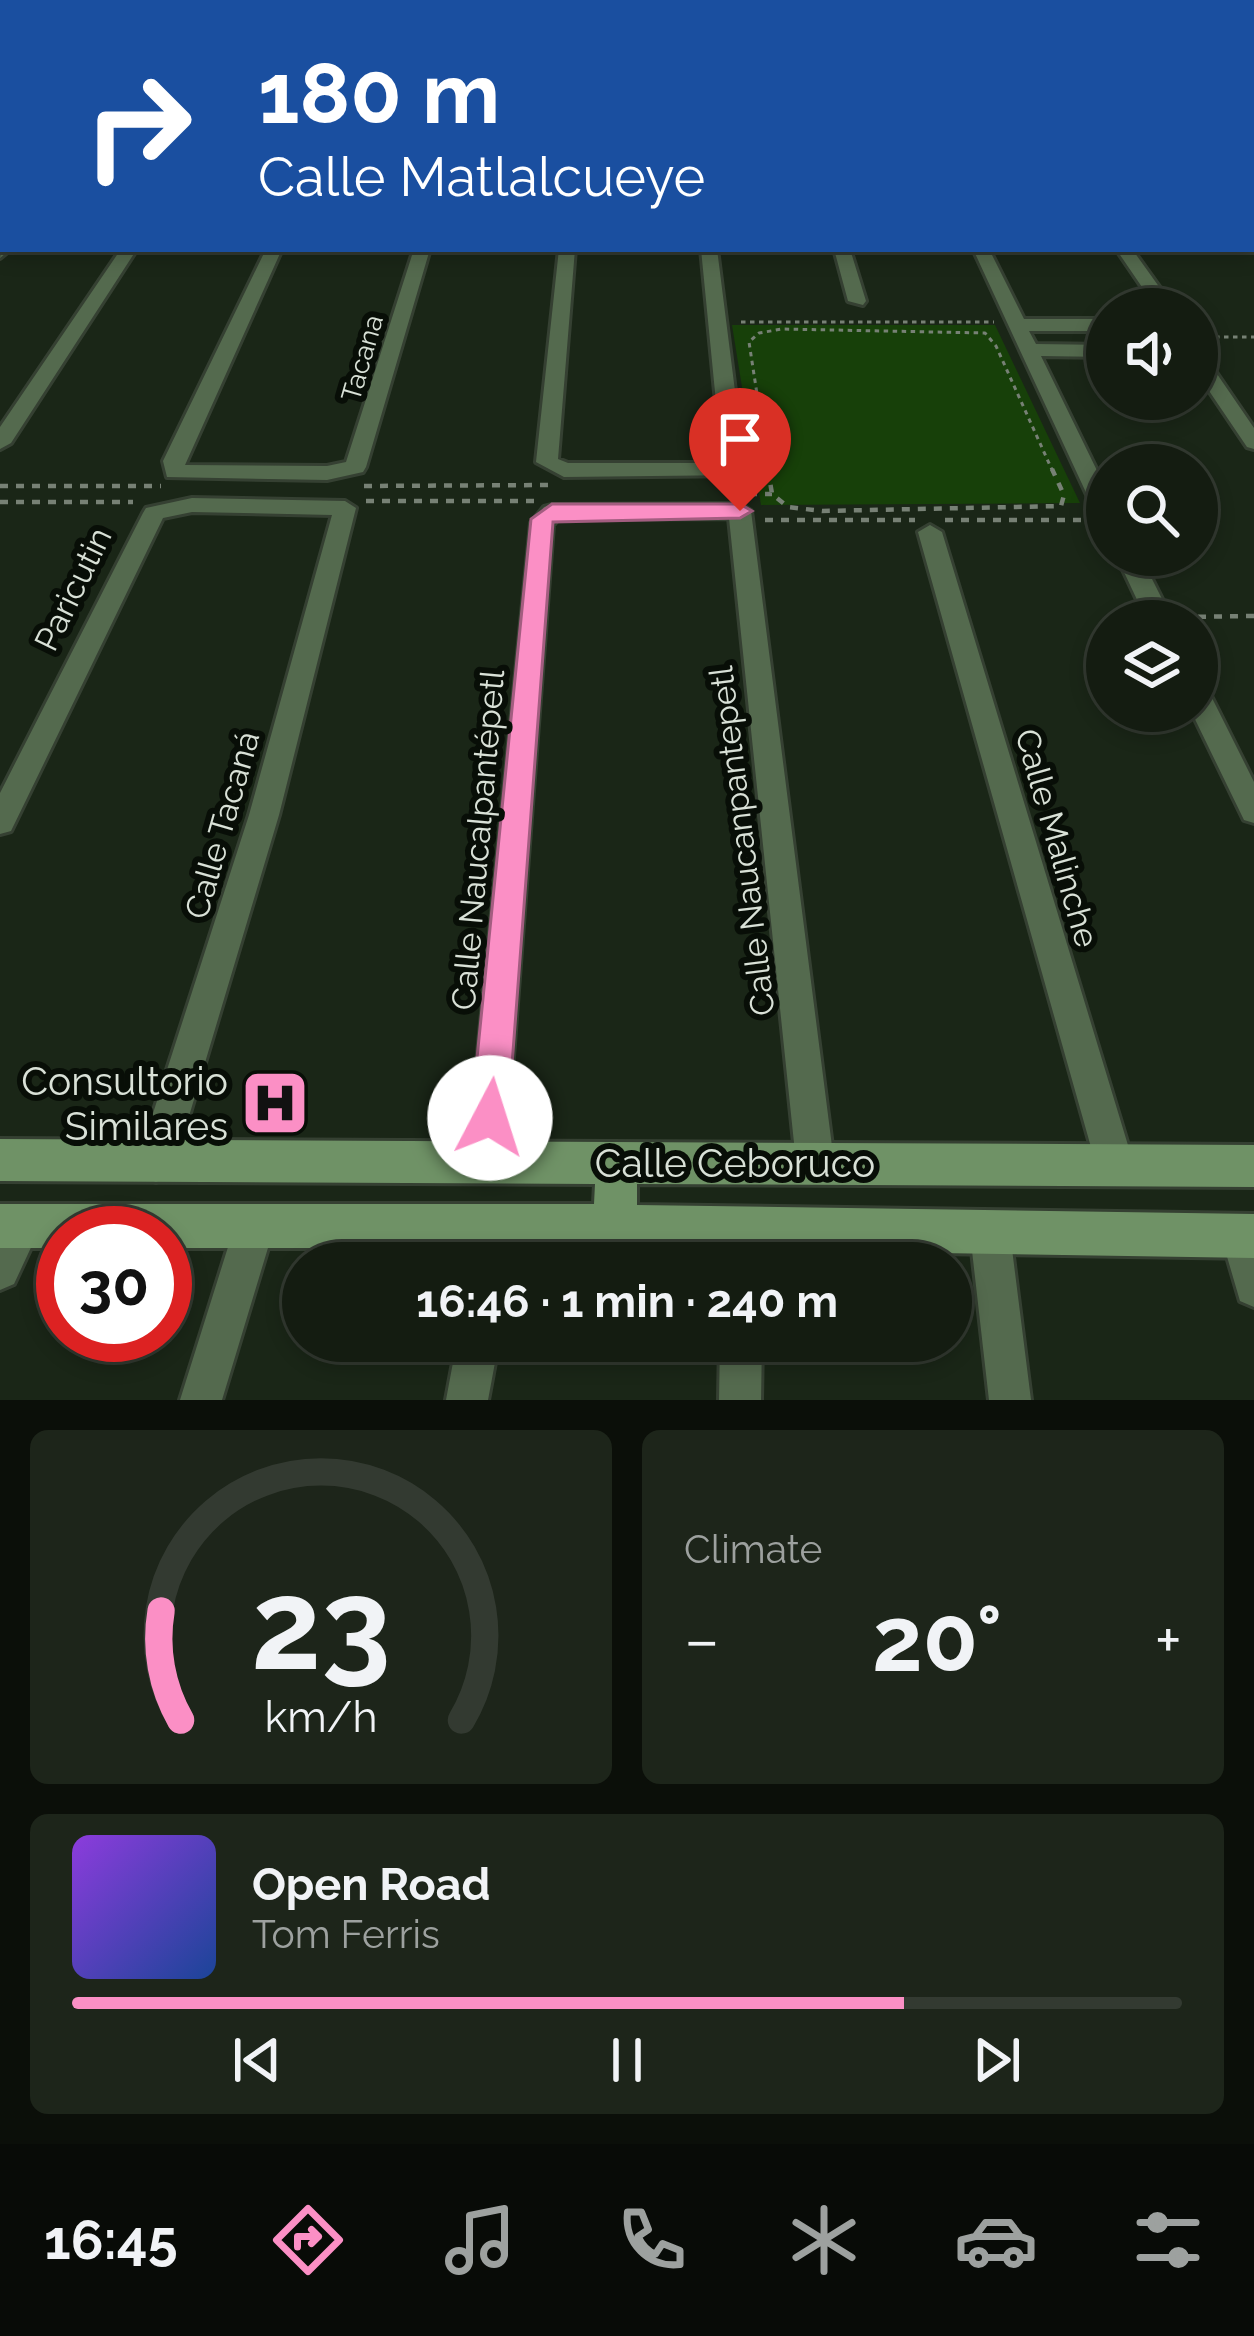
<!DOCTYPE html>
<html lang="en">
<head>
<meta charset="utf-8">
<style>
	:root { --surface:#141c11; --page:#1d251a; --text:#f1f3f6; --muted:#9da19f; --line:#333a31; --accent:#fb8fc5 }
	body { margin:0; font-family:Raleway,sans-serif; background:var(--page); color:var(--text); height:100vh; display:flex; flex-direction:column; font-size:45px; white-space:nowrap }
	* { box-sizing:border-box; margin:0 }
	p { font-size:39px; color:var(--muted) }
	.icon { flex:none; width:66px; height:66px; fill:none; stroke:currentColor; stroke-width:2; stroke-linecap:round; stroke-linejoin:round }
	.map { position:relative; height:1400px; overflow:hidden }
	.side { display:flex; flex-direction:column; gap:30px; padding:30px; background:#0b0f09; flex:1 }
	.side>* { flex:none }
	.top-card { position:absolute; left:0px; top:0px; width:1254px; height:252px; box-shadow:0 6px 18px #0003,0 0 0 3px var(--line); background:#1a4fa0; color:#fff; overflow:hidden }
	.buttons { position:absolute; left:1086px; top:288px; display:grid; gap:24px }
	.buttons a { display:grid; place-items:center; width:132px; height:132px; border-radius:50%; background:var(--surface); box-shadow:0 6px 18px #0003,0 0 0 3px var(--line); font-size:60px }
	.speed { position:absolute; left:36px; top:1206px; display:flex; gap:24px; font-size:60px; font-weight:700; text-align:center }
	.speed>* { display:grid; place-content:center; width:156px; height:156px; border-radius:50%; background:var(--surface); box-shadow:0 6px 18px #0003,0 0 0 3px var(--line); line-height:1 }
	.speed .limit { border:18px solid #d22; background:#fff; color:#111 }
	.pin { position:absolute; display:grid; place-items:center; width:102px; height:102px; color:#fff; margin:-123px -51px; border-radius:50% 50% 50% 0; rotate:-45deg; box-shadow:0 0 12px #0007 }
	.pin .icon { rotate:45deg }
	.me { position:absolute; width:132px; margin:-66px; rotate:5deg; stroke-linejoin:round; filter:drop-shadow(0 0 9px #0008) }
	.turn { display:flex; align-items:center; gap:42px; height:252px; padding:0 60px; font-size:54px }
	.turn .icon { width:156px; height:156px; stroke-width:2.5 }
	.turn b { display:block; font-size:84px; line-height:102px }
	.big { font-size:90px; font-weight:700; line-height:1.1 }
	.side .card { flex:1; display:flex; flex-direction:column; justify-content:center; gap:18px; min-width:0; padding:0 42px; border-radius:18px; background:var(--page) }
	.side .dial { align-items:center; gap:0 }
	.dial svg { height:312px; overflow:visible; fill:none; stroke:var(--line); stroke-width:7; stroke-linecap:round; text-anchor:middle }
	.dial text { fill:var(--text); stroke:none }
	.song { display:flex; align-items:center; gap:36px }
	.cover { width:144px; height:144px; border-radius:18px; background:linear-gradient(135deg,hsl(270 70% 55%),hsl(220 70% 35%)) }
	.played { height:12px; border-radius:6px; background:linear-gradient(90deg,var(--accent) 75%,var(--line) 75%) }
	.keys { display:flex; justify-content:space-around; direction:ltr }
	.heat { display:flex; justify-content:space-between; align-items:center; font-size:66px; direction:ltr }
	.side .tiles { flex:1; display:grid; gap:30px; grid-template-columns:1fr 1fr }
	.card:last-child { grid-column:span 2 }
	.trip { position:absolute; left:282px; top:1242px; width:690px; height:120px; border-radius:60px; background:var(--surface); box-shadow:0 6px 18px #0003,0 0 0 3px var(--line); font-weight:700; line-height:120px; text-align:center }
	.tabs { display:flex; height:192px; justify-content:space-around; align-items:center; background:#080b07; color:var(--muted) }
	.tabs .icon { width:84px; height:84px }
	.tabs .selected { color:var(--accent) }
	.tabs b { font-size:54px; color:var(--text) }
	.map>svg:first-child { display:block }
</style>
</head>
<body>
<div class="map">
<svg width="1254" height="1400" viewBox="0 0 1254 1400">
	<rect width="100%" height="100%" fill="#1a2617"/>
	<path fill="#174009" d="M732 325H995L1080 503 761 505Z"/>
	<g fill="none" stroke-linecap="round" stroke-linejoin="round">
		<defs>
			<path id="minor" d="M32 0H44L29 3Z
				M126 0H138L123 3Z
				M202 0H214L199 3Z
				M277 0H289L275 3Z
				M628 0H640L627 3Z
				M1221 0H1233L1236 3H1224Z
				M1251 20H1254V29H1251Z
				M3 25V34L0 35V26Z
				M0 69H3V77H0Z
				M1251 86 1254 87V97L1251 96Z
				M3 123V133L0 134V124Z
				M1251 123H1254V131H1251Z
				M1251 221 1254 222V234L1251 233Z
				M3 244V249H11L0 258Z
				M121 249H137L11 443 0 449V427Z
				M266 249H282L185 465 327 466 346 462 414 249H430L366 467 363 472 327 480 167 477 163 461Z
				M559 249H575L558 459 568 463H722L701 249H717L745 470 742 475 564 477 536 462Z
				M834 249H850L866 301 863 305 848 301Z
				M973 249H989L1024 319H1107V331H1029L1036 344 1107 345V357L1041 356 1107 491V521L1096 514Z
				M1116 249H1132L1175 309H1157Z
				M1197 353 1204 355 1254 428V449L1247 447 1197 373Z
				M192 498 345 501 356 508 279 815 175 1163 169 1176 156 1182 143 1176 137 1163 249 815 332 515 192 512 163 518 11 831 0 834V793L143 513 146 508Z
				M740 504 751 511 834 1162 828 1175 815 1181 802 1175 796 1162 729 518 558 519 553 525 505 1163 499 1176 486 1182 473 1176 467 1163 531 523 544 507 552 505Z
				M930 525 942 532 1134 1165 1128 1178 1115 1184 1102 1178 1096 1165 918 532Z
				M1116 555H1140L1173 621H1147Z
				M1197 685 1207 688 1254 782V823L1244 820 1191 711H1197Z
				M21 1206 35 1212 41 1226 14 1284 0 1290V1227L7 1212Z
				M499 1207 513 1213 519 1227 513 1263H473L485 1213Z
				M254 1208 268 1214 274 1228 222 1400H180L234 1228 240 1214Z
				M743 1209 757 1215 763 1229V1263H723V1229L729 1215Z
				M990 1213 1004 1219 1010 1233 1031 1400H989L970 1233 976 1219Z
				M1241 1216 1254 1222V1307L1240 1301 1221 1236 1227 1222Z
				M457 1341H499L488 1400H446Z
				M720 1341H762L761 1400H719Z"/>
			<path id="secondary" d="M1251 185 1254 186V196L1251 195Z
				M0 1139 1254 1145V1187L637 1184V1205L1254 1214V1258L615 1248H165V1233H63V1248H0V1204H594L595 1184 0 1181Z"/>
			<path id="trunk" d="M518 0H538L541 3H521Z
				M566 0H587L590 3H569Z
				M1251 175 1254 176V188L1251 187Z"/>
		</defs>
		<use href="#minor" stroke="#354032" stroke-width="6"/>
		<use href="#secondary" stroke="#354032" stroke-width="6"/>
		<use href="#trunk" stroke="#354032" stroke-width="6"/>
		<path stroke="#778175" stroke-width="3" stroke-dasharray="4.5 4.5" stroke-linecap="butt" d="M741 322H994
			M1197 337H1254
			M769 472 749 342 759 333 782 329 985 333 996 346 1053 472"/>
		<path stroke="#778175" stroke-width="4.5" stroke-dasharray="8 8" stroke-linecap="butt" d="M768 469 772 494 788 507 822 511 1061 506 1064 495 1052 469
			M0 486H161
			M364 486 551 485
			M749 494H772
			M366 501H535
			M0 502H133
			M765 520H915
			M945 520H1083
			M1182 617 1254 616"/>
		<use href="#minor" fill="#546a4e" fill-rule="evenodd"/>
		<use href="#secondary" fill="#6f9266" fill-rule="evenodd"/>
		<use href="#trunk" fill="#8ec081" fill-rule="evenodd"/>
	</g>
	<path fill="#fb8fc5" stroke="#a35d80" stroke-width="3" d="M552 504H740L752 511 740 518 553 522 508 1118 503 1131 490 1137 477 1131 471 1118 531 519Z"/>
	<defs>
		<symbol id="hospital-square" viewBox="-11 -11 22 22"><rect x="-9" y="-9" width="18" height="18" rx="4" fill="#fb8fc5" stroke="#080e07"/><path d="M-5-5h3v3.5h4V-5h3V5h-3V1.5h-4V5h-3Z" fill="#111"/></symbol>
	</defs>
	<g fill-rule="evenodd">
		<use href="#hospital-square" x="237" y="1065" width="76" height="76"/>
	</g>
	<g text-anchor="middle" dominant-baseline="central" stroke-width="12" stroke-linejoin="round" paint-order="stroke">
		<g font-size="27" fill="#d9e1d7" stroke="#080e07">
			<text transform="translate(362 358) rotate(-74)">Tacana</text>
		</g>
		<g font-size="33" fill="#d9e1d7" stroke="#080e07">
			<text transform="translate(73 589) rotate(-64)">Paricutin</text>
			<text transform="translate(222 825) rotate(-74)">Calle Tacaná</text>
			<text transform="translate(1057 838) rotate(74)">Calle Malinche</text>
			<text transform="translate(478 840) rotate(-85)">Calle Naucalpantépetl</text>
			<text transform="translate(742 841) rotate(-97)">Calle Naucanpantepetl</text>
		</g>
		<g font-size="39" fill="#d9e1d7" stroke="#080e07" text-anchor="end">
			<text x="228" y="1081">Consultorio<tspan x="228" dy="45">Similares</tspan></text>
		</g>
		<g font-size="39" fill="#d9e1d7" stroke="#080e07">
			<text x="735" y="1163">Calle Ceboruco</text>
		</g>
	</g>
</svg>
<div class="buttons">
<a><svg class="icon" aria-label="sound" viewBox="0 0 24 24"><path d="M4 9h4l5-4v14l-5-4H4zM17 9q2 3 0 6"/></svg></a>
<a><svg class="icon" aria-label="search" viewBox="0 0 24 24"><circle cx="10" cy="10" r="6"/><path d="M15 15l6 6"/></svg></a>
<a><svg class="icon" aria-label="layers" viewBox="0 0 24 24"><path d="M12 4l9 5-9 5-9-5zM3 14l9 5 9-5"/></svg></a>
</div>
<div class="speed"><div class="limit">30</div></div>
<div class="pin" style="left:740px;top:511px;background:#d93025"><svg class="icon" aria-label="arrive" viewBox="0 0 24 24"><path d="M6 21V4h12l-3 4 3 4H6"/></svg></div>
<svg class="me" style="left:490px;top:1118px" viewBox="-20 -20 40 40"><circle r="19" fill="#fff"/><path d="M0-13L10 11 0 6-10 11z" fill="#fb8fc5"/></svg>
<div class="trip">16:46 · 1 min · 240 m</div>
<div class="top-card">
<div class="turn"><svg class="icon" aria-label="right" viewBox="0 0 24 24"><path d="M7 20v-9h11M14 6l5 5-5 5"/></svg><div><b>180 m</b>Calle Matlalcueye</div></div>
</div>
</div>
<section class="side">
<div class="tiles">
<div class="card dial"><svg viewBox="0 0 100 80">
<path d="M14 69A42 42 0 1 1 86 69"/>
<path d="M14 69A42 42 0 0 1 9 41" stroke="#fb8fc5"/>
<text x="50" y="56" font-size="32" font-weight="700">23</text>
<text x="50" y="72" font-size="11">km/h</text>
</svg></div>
<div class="card"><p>Climate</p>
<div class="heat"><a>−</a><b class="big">20°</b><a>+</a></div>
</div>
<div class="card">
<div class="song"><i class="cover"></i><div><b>Open Road</b><p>Tom Ferris</p></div></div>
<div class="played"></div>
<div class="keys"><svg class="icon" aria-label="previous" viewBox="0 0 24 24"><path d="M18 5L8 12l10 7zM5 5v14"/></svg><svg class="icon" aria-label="pause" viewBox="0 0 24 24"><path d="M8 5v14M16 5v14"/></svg><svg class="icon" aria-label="next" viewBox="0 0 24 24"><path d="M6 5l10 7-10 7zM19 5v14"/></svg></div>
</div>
</div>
</section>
<nav class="tabs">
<b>16:45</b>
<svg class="icon selected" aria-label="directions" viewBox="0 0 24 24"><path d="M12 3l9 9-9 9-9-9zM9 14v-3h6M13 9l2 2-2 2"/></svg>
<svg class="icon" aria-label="music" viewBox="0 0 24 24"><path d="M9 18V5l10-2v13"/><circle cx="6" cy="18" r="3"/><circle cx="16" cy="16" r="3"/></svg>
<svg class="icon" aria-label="phone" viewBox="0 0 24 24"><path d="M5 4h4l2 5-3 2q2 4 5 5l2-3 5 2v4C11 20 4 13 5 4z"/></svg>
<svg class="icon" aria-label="climate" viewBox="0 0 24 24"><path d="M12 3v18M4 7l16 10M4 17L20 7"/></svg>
<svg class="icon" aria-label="car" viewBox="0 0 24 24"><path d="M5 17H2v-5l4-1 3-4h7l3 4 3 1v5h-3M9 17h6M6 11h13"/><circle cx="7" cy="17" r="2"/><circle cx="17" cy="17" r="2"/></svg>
<svg class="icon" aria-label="filters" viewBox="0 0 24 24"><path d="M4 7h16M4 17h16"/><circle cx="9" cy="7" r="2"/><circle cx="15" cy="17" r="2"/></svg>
</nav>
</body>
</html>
